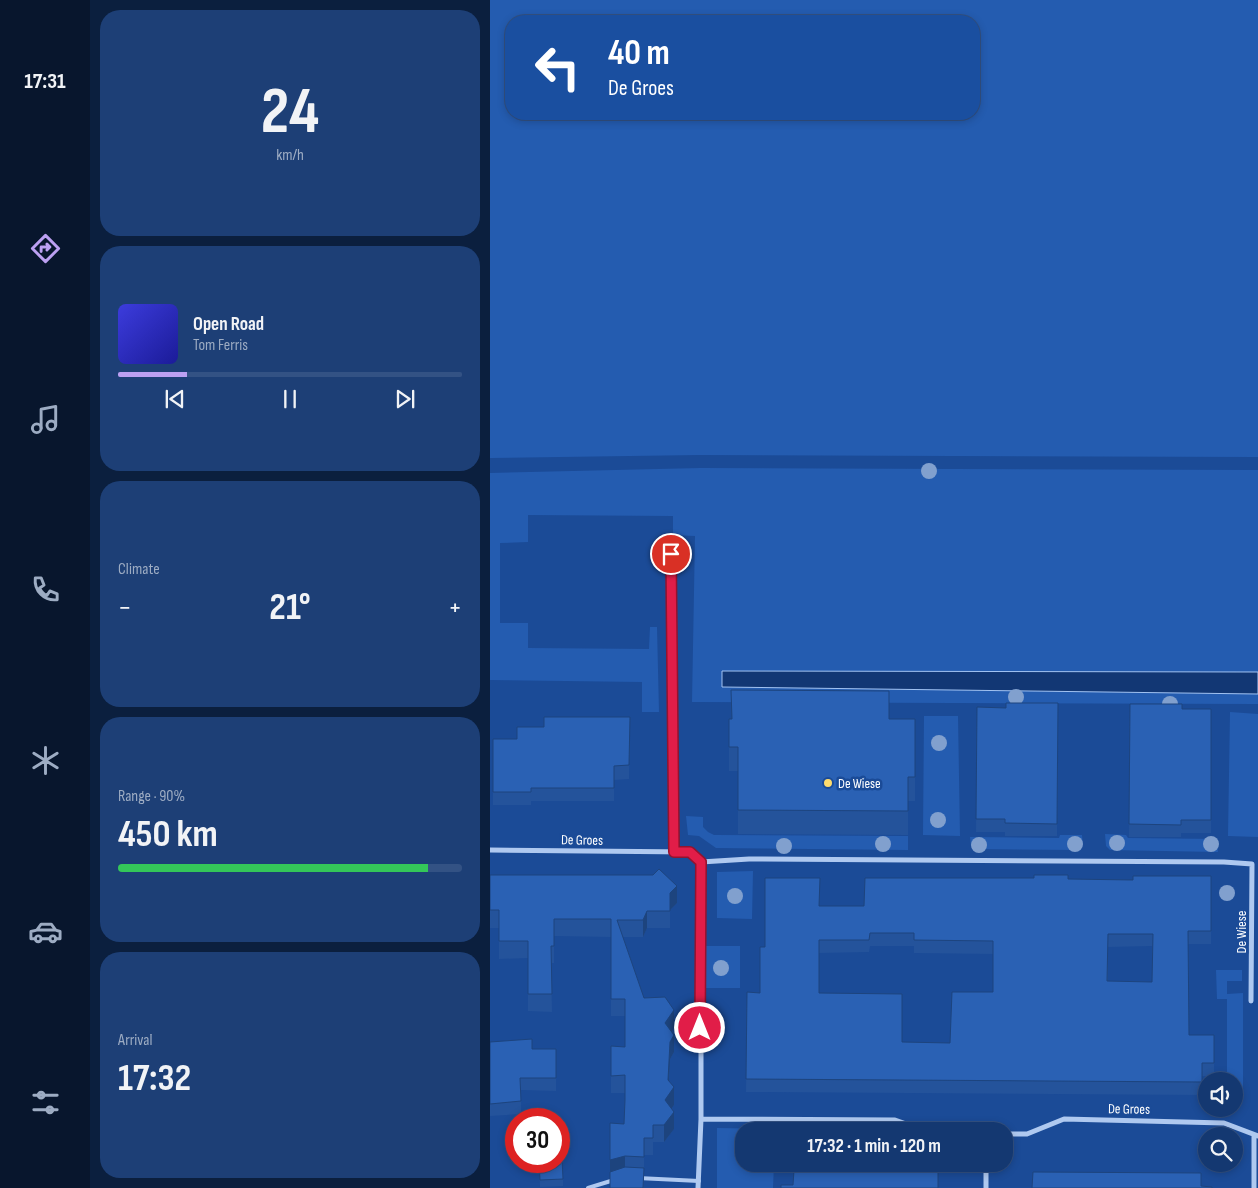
<!DOCTYPE html>
<html lang="en">
<head>
<meta charset="utf-8">
<style>
	:root { --surface:#143871; --page:#1d3f76; --text:#f1f3f6; --muted:#9dacc3; --line:#335284; --accent:#bca0f2 }
	body { margin:0; font-family:"Sofia Sans Condensed",sans-serif; background:var(--page); color:var(--text); height:100vh; display:flex; flex-direction:column; font-size:19px; white-space:nowrap }
	* { box-sizing:border-box; margin:0 }
	p { font-size:16px; color:var(--muted) }
	.icon { flex:none; width:28px; height:28px; fill:none; stroke:currentColor; stroke-width:2; stroke-linecap:round; stroke-linejoin:round }
	.map { position:relative; flex:1; overflow:hidden }
	.side { display:flex; flex-direction:column; gap:10px; padding:10px; background:#0b1f3e; width:400px }
	.side>* { flex:none }
	.banner { position:absolute; left:15px; top:15px; width:475px; height:105px; border-radius:20px; box-shadow:0 2px 8px #0003,0 0 0 1px var(--line); background:#1a4fa0; color:#fff; overflow:hidden }
	.controls { position:absolute; left:708px; top:1072px; display:grid; gap:10px }
	.controls a { display:grid; place-items:center; width:45px; height:45px; border-radius:50%; background:var(--surface); box-shadow:0 2px 8px #0003,0 0 0 1px var(--line); font-size:25px }
	.speed { position:absolute; left:15px; top:1108px; display:flex; gap:10px; font-size:25px; font-weight:700; text-align:center }
	.speed>* { display:grid; place-content:center; width:65px; height:65px; border-radius:50%; background:var(--surface); box-shadow:0 2px 8px #0003,0 0 0 1px var(--line); line-height:1 }
	.speed .limit { border:8px solid #d22; background:#fff; color:#111 }
	.pin { position:absolute; display:grid; place-items:center; width:42px; height:42px; color:#fff; margin:-21px; border:2px solid #fff; border-radius:50%; box-shadow:0 1px 5px #0007 }
	.me { position:absolute; width:55px; margin:-28px; rotate:0deg; stroke-linejoin:round; filter:drop-shadow(0 0 4px #0008) }
	.turn { display:flex; align-items:center; gap:18px; height:105px; padding:0 20px; font-size:22px }
	.turn .icon { width:65px; height:65px; stroke-width:2.5 }
	.turn b { display:block; font-size:35px; line-height:42px }
	.big { font-size:38px; font-weight:700; line-height:1.1 }
	.side .card { flex:1; display:flex; flex-direction:column; justify-content:center; gap:8px; min-width:0; padding:0 18px; border-radius:20px; background:var(--page) }
	.side .dial { align-items:center; gap:0 }
	.dial b { font-size:65px; line-height:1 }
	.song { display:flex; align-items:center; gap:15px }
	.cover { width:60px; height:60px; border-radius:8px; background:linear-gradient(135deg,hsl(240 70% 55%),hsl(240 70% 35%)) }
	.played { height:5px; border-radius:2px; background:linear-gradient(90deg,var(--accent) 20%,var(--line) 20%) }
	.keys { display:flex; justify-content:space-around; direction:ltr }
	.heat { display:flex; justify-content:space-between; align-items:center; font-size:28px; direction:ltr }
	.charge { height:8px; border-radius:4px; background:linear-gradient(90deg,#34c759 90%,var(--line) 0) }
	.trip { position:absolute; left:245px; top:1122px; width:278px; height:50px; border-radius:20px; background:var(--surface); box-shadow:0 2px 8px #0003,0 0 0 1px var(--line); font-weight:700; line-height:50px; text-align:center }
	main { display:flex; flex:1; min-height:0 }
	.tab-bar { display:flex; flex-direction:column; width:90px; justify-content:space-around; align-items:center; background:#08162d; color:var(--muted) }
	.tab-bar .icon { width:35px; height:35px }
	.tab-bar .on { color:var(--accent) }
	.tab-bar b { font-size:22px; color:var(--text) }
	.map>svg:first-child { display:block }
</style>
</head>
<body>
<main>
<nav class="tab-bar">
<b>17:31</b>
<svg class="icon on" aria-label="directions" viewBox="0 0 24 24"><path d="M12 3l9 9-9 9-9-9zM9 14v-3h6M13 9l2 2-2 2"/></svg>
<svg class="icon" aria-label="music" viewBox="0 0 24 24"><path d="M9 18V5l10-2v13"/><circle cx="6" cy="18" r="3"/><circle cx="16" cy="16" r="3"/></svg>
<svg class="icon" aria-label="phone" viewBox="0 0 24 24"><path d="M5 4h4l2 5-3 2q2 4 5 5l2-3 5 2v4C11 20 4 13 5 4z"/></svg>
<svg class="icon" aria-label="climate" viewBox="0 0 24 24"><path d="M12 3v18M4 7l16 10M4 17L20 7"/></svg>
<svg class="icon" aria-label="car" viewBox="0 0 24 24"><path d="M5 17H2v-5l4-1 3-4h7l3 4 3 1v5h-3M9 17h6M6 11h13"/><circle cx="7" cy="17" r="2"/><circle cx="17" cy="17" r="2"/></svg>
<svg class="icon" aria-label="filters" viewBox="0 0 24 24"><path d="M4 7h16M4 17h16"/><circle cx="9" cy="7" r="2"/><circle cx="15" cy="17" r="2"/></svg>
</nav>
<section class="side">
<div class="card dial"><b>24</b><p>km/h</p></div>
<div class="card">
<div class="song"><i class="cover"></i><div><b>Open Road</b><p>Tom Ferris</p></div></div>
<div class="played"></div>
<div class="keys"><svg class="icon" aria-label="previous" viewBox="0 0 24 24"><path d="M18 5L8 12l10 7zM5 5v14"/></svg><svg class="icon" aria-label="pause" viewBox="0 0 24 24"><path d="M8 5v14M16 5v14"/></svg><svg class="icon" aria-label="next" viewBox="0 0 24 24"><path d="M6 5l10 7-10 7zM19 5v14"/></svg></div>
</div>
<div class="card"><p>Climate</p>
<div class="heat"><a>−</a><b class="big">21°</b><a>+</a></div>
</div>
<div class="card"><p>Range · 90%</p><b class="big">450 km</b><div class="charge"></div></div>
<div class="card"><p>Arrival</p><b class="big">17:32</b></div>
</section>
<div class="map">
<svg width="768" height="1188" viewBox="0 0 768 1188">
	<rect width="100%" height="100%" fill="#1b4b97"/>
	<path fill="#245cb0" fill-rule="evenodd" d="M0 0H768V457L209 455 0 458ZM484 21V114H21V21Z
		M211 468 768 470V672L232 671V687L768 694V704L202 702 205 536 183 535V516L38 515V542L10 543V623H38V648L159 649 160 627H167L169 712H152V682L0 680V473Z
		M740 712 768 714V837L738 836Z
		M434 716H468L470 836 433 835Z
		M196 816 213 817V827L218 832 224 835 418 836V850L226 848 209 836 198 835Z
		M615 834 636 835 638 838 727 839 728 852 620 850 616 846Z
		M570 835H592L593 845 587 850 483 849 481 847 480 837 569 838Z
		M263 871 262 919 227 918V872Z
		M215 946H250V988H215Z
		M726 970H752V981H737V994L753 993V1090L751 1098 744 1108V1081H737V999H727Z
		M227 1128 285 1129V1131H254V1164H284L283 1188H227Z"/>
	<path fill="#123774" stroke="#a2c3f2" d="M232 671 768 672V694L232 687Z"/>
	<g fill="none" stroke-linecap="round" stroke-linejoin="round">
		<path stroke="#afc9f0" stroke-width="4" d="M181 554 183 852
			M148 1178 209 1181
			M98 1188 124 1180"/>
		<path stroke="#afc9f0" stroke-width="5" d="M0 850 200 852 211 862V1119L208 1188
			M211 862 259 859 734 862 762 864 761 1001
			M211 1119 405 1120 436 1131
			M514 1134H537L574 1119 734 1123 768 1136
			M764 1136V1188
			M496 1188V1164"/>
	</g>
	<g fill="#81a0ce">
		<circle cx="439" cy="471" r="8"/>
		<circle cx="526" cy="697" r="8"/>
		<circle cx="680" cy="704" r="8"/>
		<circle cx="449" cy="743" r="8"/>
		<circle cx="448" cy="820" r="8"/>
		<circle cx="627" cy="843" r="8"/>
		<circle cx="393" cy="844" r="8"/>
		<circle cx="585" cy="844" r="8"/>
		<circle cx="721" cy="844" r="8"/>
		<circle cx="489" cy="845" r="8"/>
		<circle cx="294" cy="846" r="8"/>
		<circle cx="737" cy="893" r="8"/>
		<circle cx="245" cy="896" r="8"/>
		<circle cx="231" cy="968" r="8"/>
	</g>
	<path fill="#24539b" fill-rule="evenodd" d="M568 703 567 836H515V832H486L487 707 516 708Z
		M640 704 692 709H721V833H691V837H639Z
		M140 717 139 779 124 780V801H41V805H3V739H27L54 727Z
		M239 719H425V801H418V835L248 834V771H239Z
		M0 875 187 903 180 910V928H157L153 937H133L154 998 184 1028 181 1031 184 1052 180 1059 179 1081 184 1105 181 1109 184 1129 174 1142H163V1155H154V1188H120L134 1124 135 1093H121V1046L135 1047V1016H121V937L64 936V963H61L62 1012 38 1011V958L9 959V928H0Z
		M721 876V944H698L699 1035H724V1076H712V1095L256 1092 257 992 270 993 275 947 374 906 578 879 643 880ZM380 946H424V953L503 954V992L460 1043 412 1042 329 993V953L379 952ZM662 946V982L618 981V947Z
		M0 1042 42 1049H66V1091L31 1090V1114L0 1116Z
		M49 1161 73 1179V1186L50 1187Z"/>
	<path fill="#1d447e" d="M187 886V903L180 910V893Z
		M157 911V928L153 937V920Z
		M184 1010V1028L175 1040V1023Z
		M184 1035V1052L180 1059 178 1095 184 1087V1105L175 1117V1100L178 1080 180 1042Z
		M184 1112V1129L174 1142V1125Z
		M135 1156V1173L120 1178V1160Z"/>
	<path fill="#2a61b4" stroke="#1d447e" fill-rule="evenodd" d="M241 690 399 691V719H425V777H418V811L248 810V747H239V719H242Z
		M516 703H568L567 824 515 823V819H486L487 707 516 708Z
		M640 704H692V709H721V820H691V825L639 824Z
		M54 717H140L139 765 124 766V788H41V792H3V739H27V727H54Z
		M169 869 187 886 180 893V911H157L153 920H127L154 998 175 997 184 1010 175 1023 184 1035 180 1042 178 1080 184 1087 175 1100 184 1112 174 1125H163V1138H154V1157L135 1156 120 1160V1123L134 1124 135 1100V1075L121 1076V1046L135 1047V999H121V919H64V946H61L62 994H38V941H9V910H0V875H163Z
		M544 875H578V879L643 880V876H721V931H698L699 1035H724V1063H712V1082L256 1079 257 992 270 993V947H275V878H330L329 906H374L375 878H544ZM380 933H424V940L503 941V992H462L460 1043 412 1042V994L329 993V940H379ZM618 934H663L662 982 617 981Z
		M42 1039V1049H66V1078H30L31 1101 0 1104V1042Z
		M69 1135H71L73 1179 50 1180 49 1161H69Z
		M135 1167 154 1168 153 1188H120V1172Z
		M304 1170 448 1171V1188H291V1185H303Z
		M543 1172 711 1173V1186L722 1187V1188H542Z"/>
	<g fill="none" stroke-linecap="round" stroke-linejoin="round">
		<defs>
			<path id="route" d="M181 554 184 852H200L211 862 210 1028"/>
		</defs>
		<use href="#route" stroke="#92132f" stroke-width="12"/>
		<use href="#route" stroke="#e11d48" stroke-width="9"/>
	</g>
	<circle fill="#ffdc6d" stroke="#1b4b97" stroke-width="2" cx="338" cy="783" r="5"/>
	<g text-anchor="middle" dominant-baseline="central" stroke-width="5" stroke-linejoin="round" paint-order="stroke">
		<g font-size="14" fill="#fff" stroke="#1b4b97" text-anchor="start">
			<text x="348" y="783">De Wiese</text>
		</g>
		<g font-size="14" fill="#fff" stroke="#1b4b97">
			<text transform="translate(92 840) rotate(1)">De Groes</text>
			<text transform="translate(751 932) rotate(-90)">De Wiese</text>
			<text transform="translate(639 1109) rotate(1)">De Groes</text>
		</g>
	</g>
</svg>
<div class="controls">
<a><svg class="icon" aria-label="sound" viewBox="0 0 24 24"><path d="M4 9h4l5-4v14l-5-4H4zM17 9q2 3 0 6"/></svg></a>
<a><svg class="icon" aria-label="search" viewBox="0 0 24 24"><circle cx="10" cy="10" r="6"/><path d="M15 15l6 6"/></svg></a>
</div>
<div class="speed"><div class="limit">30</div></div>
<div class="pin" style="left:181px;top:554px;background:#d93025"><svg class="icon" aria-label="arrive" viewBox="0 0 24 24"><path d="M6 21V4h12l-3 4 3 4H6"/></svg></div>
<svg class="me" style="left:210px;top:1028px" viewBox="-20 -20 40 40"><circle r="17" fill="#e11d48" stroke="#fff" stroke-width="3"/><path d="M0-11L8 9 0 5-8 9z" fill="#fff"/></svg>
<div class="trip">17:32 · 1 min · 120 m</div>
<div class="banner">
<div class="turn"><svg class="icon" aria-label="left" viewBox="0 0 24 24"><path d="M17 20v-9H6M10 6l-5 5 5 5"/></svg><div><b>40 m</b>De Groes</div></div>
</div>
</div>
</main>
</body>
</html>
